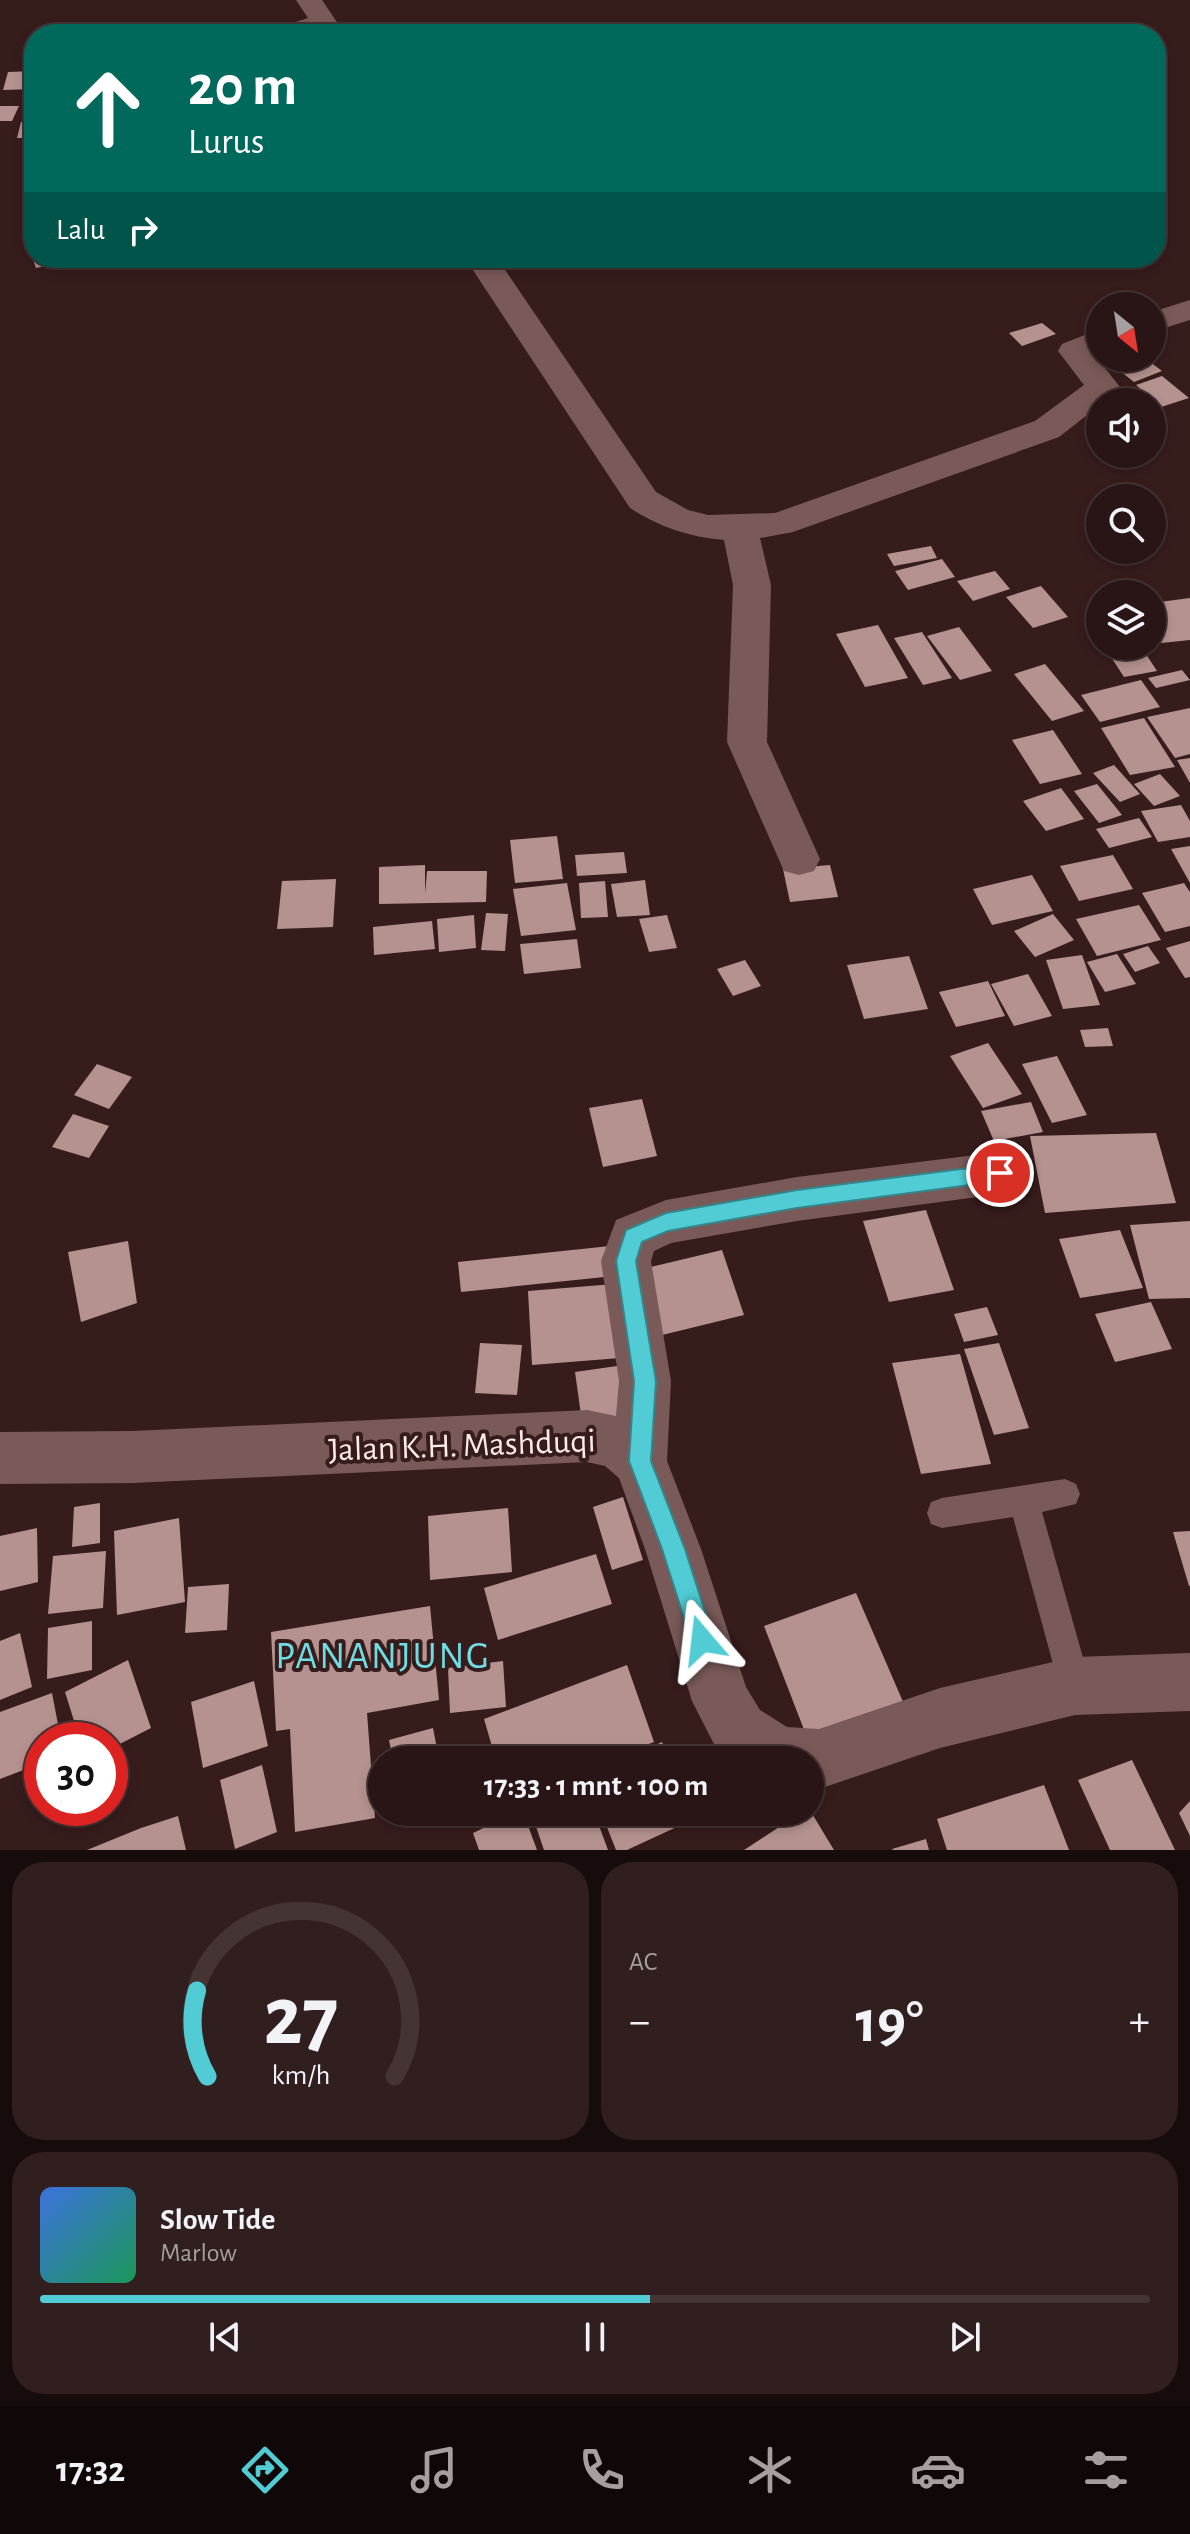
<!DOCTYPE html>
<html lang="id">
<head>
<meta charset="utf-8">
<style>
	:root { --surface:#291515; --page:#311e1e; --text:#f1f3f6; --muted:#a59fa0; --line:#453434; --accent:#51ccd4 }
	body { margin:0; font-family:"Alegreya Sans",sans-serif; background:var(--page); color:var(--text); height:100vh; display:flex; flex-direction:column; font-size:30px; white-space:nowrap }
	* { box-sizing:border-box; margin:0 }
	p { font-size:26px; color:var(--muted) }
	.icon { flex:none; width:44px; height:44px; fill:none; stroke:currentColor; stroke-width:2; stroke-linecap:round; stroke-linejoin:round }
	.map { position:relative; height:1850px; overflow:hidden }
	.details { display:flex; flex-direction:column; gap:12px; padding:12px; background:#170c0c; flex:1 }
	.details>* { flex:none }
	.guide { position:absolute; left:24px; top:24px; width:1142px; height:244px; border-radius:32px; box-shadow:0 4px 12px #0003,0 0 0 2px var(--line); background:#00695c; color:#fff; overflow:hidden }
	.needle { width:52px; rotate:150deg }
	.fabs { position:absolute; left:1086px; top:292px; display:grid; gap:16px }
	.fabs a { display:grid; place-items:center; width:80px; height:80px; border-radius:50%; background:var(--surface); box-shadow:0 4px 12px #0003,0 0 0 2px var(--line); font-size:40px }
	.speed { position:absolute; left:24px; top:1722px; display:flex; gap:16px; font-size:40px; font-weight:700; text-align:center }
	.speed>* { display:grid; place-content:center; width:104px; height:104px; border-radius:50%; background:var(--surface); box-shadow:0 4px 12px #0003,0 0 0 2px var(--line); line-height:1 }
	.speed .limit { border:12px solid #d22; background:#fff; color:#111 }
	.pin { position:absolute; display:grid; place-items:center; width:68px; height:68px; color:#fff; margin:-34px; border:4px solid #fff; border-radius:50%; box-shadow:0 2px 8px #0007 }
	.me { position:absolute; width:88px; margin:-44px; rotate:343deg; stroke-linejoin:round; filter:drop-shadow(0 0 6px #0008) }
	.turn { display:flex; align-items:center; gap:28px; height:168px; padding:0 32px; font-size:36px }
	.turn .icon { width:104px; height:104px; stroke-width:2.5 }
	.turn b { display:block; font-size:56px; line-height:68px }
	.then { display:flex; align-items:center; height:76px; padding:0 32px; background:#0003; gap:16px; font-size:30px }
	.big { font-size:60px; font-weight:600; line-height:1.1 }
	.details .widget { flex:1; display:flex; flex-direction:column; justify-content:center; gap:12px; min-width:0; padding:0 28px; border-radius:32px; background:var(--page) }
	.details .dial { align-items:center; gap:0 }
	.dial svg { height:208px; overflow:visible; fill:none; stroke:var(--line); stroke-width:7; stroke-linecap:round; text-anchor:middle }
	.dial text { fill:var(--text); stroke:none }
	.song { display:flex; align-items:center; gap:24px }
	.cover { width:96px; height:96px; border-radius:12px; background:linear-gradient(135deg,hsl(220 70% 55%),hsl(150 70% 35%)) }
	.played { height:8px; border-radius:4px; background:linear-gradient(90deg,var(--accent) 55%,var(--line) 55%) }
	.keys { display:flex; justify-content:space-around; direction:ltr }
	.heat { display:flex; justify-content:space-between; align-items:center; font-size:44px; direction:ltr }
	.details .tiles { flex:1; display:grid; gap:12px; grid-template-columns:1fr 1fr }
	.widget:last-child { grid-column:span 2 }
	.trip { position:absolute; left:368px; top:1746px; width:456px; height:80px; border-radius:40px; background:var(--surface); box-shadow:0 4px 12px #0003,0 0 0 2px var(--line); font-weight:600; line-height:80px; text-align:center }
	.tabs { display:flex; height:128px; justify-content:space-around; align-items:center; background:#100808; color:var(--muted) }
	.tabs .icon { width:56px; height:56px }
	.tabs .active { color:var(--accent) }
	.tabs b { font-size:36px; color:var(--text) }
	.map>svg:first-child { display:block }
</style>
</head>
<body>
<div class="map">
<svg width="1190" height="1850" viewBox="0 0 1190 1850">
	<rect width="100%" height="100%" fill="#371c1c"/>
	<path fill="#b59290" d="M34 71V89L3 90 8 72Z
		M0 106H19L12 121H0Z
		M21 122H34V138H17Z
		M34 247V258H63L65 262 36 268 29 248Z
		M1042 323 1056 334 1022 346 1009 333Z
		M1139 358H1145L1162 371 1134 382 1115 367Z
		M1162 376 1189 398 1161 407 1136 385Z
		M931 546 937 558 894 566 887 554Z
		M942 559 955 577 908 590 895 571Z
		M995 571 1010 589 973 601 957 581Z
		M1041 586 1068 617 1033 628 1006 597Z
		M1190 598V640L1152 644V603Z
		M878 625 908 678 865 687 836 634Z
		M959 627 992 671 960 680 927 636Z
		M922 632 952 678 923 685 894 638Z
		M1142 648 1157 671 1124 677 1109 654Z
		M1045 664 1084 711 1052 721 1014 674Z
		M1182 670 1190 680 1156 688 1148 678Z
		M1141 680 1160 707 1100 722 1081 695Z
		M1190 708V754L1175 758 1147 717Z
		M1144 718 1175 767 1130 775 1101 728Z
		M1053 730 1082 774 1040 784 1012 740Z
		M1190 758V783L1177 760Z
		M1114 765 1140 794 1120 802 1093 773Z
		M1160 774 1180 796 1154 806 1134 784Z
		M1097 784 1122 815 1099 823 1074 791Z
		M1061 788 1084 819 1046 831 1023 801Z
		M1181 805 1190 821V837L1158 842 1141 811Z
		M1139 818 1152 837 1109 848 1096 829Z
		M557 836 563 879 515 883 510 840Z
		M1190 846V883L1171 849Z
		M624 852 627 873 577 876 575 855Z
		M1113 855 1133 889 1079 901 1060 866Z
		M425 865V894L427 871H487L486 902 379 904V867Z
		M830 865 838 897 790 902 783 869Z
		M1032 875 1053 911 992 925 973 889Z
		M336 879 333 927 277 929 282 881Z
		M645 880 650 915 617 917 611 884Z
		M605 881 608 917 581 918 579 883Z
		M567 883 576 930 521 936 513 889Z
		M1184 883 1190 892V926L1165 932 1142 893Z
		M1139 905 1161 940 1097 956 1076 919Z
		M486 913 508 914 505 951 481 950Z
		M1053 914 1074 940 1035 957 1014 931Z
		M474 915 476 948 439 952 437 919Z
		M667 915 677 948 649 952 639 919Z
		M432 921 435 949 374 955 373 927Z
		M577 939 581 968 524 974 520 944Z
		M1190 941V977L1185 978 1166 948Z
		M1148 946 1160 963 1135 972 1123 954Z
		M1117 954 1136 984 1105 992 1087 962Z
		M1082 955 1100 1005 1063 1009 1046 960Z
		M909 956 928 1009 864 1019 847 965Z
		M745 960 761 986 733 996 717 969Z
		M1028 974 1052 1016 1014 1026 991 984Z
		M988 981 1005 1016 956 1027 939 992Z
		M1108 1028 1113 1046 1085 1047 1080 1030Z
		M988 1043 1022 1094 983 1108 950 1056Z
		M1057 1056 1087 1115 1052 1123 1022 1064Z
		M97 1064 132 1077 109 1109 74 1095Z
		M642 1099 657 1156 603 1167 589 1108Z
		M1031 1102 1043 1132 994 1141 981 1111Z
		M73 1114 109 1126 89 1158 52 1147Z
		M1156 1133 1176 1203 1045 1213 1030 1136Z
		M926 1210 954 1290 889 1302 863 1221Z
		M1190 1221V1298L1149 1299 1130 1225Z
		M1120 1230 1143 1288 1080 1298 1059 1239Z
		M128 1241 137 1303 81 1322 68 1252Z
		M610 1246 614 1276 461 1292 458 1262Z
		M722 1250 744 1315 654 1337 634 1271Z
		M614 1284 620 1358 532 1365 528 1291Z
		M1151 1302 1172 1349 1115 1362 1095 1314Z
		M987 1307 998 1335 964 1342 954 1314Z
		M480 1343 522 1345 517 1395 475 1393Z
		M999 1343 1029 1428 994 1435 964 1349Z
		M960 1354 991 1464 921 1474 892 1363Z
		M631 1364 639 1414 582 1422 575 1372Z
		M623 1497 643 1560 612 1570 593 1507Z
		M100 1503V1543L72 1547 74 1507Z
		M508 1508 512 1572 430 1580 428 1516Z
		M179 1518 185 1602 117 1615 114 1531Z
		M37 1528 38 1582 0 1591V1536Z
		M1190 1531V1586H1189L1173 1532Z
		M106 1551 103 1608 48 1614 53 1556Z
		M596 1554 612 1604 498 1640 484 1588Z
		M229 1584 227 1630 185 1633 188 1587Z
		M856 1593 904 1704 808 1740 764 1626Z
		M430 1606 439 1700 367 1713 375 1818 295 1832 290 1729 276 1731 271 1632Z
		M92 1621V1670L47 1679 48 1628Z
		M20 1633 32 1687 0 1700V1641Z
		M128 1660 151 1728 110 1749V1740H80L65 1692Z
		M503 1661 506 1707 450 1713 448 1668Z
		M627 1665 654 1742 607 1760H496L484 1719Z
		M254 1681 268 1746 203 1768 191 1702Z
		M52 1693 61 1740H42V1763L0 1779V1712Z
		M433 1728 439 1759 393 1760 389 1740Z
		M662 1742 670 1760H623Z
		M1132 1760 1175 1850H1110L1078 1780Z
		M262 1765 277 1832 235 1849 220 1780Z
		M1044 1785 1069 1850H947L937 1819Z
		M1190 1801V1836L1179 1813Z
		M517 1812H523L537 1850H479L473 1833Z
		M531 1812H594L608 1850H544Z
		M601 1812H691L694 1819 627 1850H616Z
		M802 1812H811L834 1850H744Z
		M178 1816 186 1850H87L141 1828Z
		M926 1839 929 1850H893L892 1849Z"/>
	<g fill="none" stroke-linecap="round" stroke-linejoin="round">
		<path fill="#7a5a59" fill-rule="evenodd" d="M1065 1479 1076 1484 1080 1494 1076 1504 1042 1512 1091 1686 1086 1697 1075 1702 1064 1697 1059 1686 1013 1517 942 1528 931 1524 927 1513 931 1502 942 1498Z"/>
		<path fill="#7a5a59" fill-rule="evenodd" d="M296 0H322L345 34H274L278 28 308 18Z
			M465 258H497L656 492 688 510 708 515 775 513 1035 421 1084 385 1058 351 1062 344 1100 329V351L1094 354 1120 387 1105 402H1100V405L1059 437 793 532 760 538 771 585 767 742 820 859 814 871 799 875 784 871 727 742 733 585 724 540C689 537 659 527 630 508Z
			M1190 300V320L1152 332V312Z
			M1000 1152 1017 1158 1024 1173 1017 1188 1000 1194 797 1221 671 1243 654 1251 651 1261 671 1381 667 1461 701 1549 746 1687 760 1710 787 1727 819 1729 940 1688 1075 1657 1190 1653V1711L1075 1715 940 1748 819 1789H810V1760H730L718 1752 692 1701 645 1549 619 1478 605 1466 587 1462 133 1483 0 1484V1432L133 1431 587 1410 616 1416 619 1381 601 1261 616 1220 666 1200 797 1177Z"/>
	</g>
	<path fill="#51ccd4" stroke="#35858a" stroke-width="2" d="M1000 1164 1008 1166 1010 1173 1008 1179 1000 1181 797 1208 668 1231 642 1242 636 1261 656 1381 651 1461 685 1549 714 1640 711 1649 702 1652 694 1649 662 1549 629 1461 634 1381 616 1261 626 1230 666 1213 797 1190Z"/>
	<g text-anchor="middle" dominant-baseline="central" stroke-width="8" stroke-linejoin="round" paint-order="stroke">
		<g font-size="34" fill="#feeae9" stroke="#371c1c">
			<text transform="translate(462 1446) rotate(-2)">Jalan K.H. Mashduqi</text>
		</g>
		<g font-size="38" letter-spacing="2" fill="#70dce4" stroke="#371c1c">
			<text x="383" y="1657">PANANJUNG</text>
		</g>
	</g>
</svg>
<div class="fabs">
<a><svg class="needle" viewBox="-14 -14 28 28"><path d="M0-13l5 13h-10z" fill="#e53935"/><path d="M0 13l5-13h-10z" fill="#a59fa0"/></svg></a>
<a><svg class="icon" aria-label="sound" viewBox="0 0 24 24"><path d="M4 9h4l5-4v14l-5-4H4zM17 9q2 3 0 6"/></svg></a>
<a><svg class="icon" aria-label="search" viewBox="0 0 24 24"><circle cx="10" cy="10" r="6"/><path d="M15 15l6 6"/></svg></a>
<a><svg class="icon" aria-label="layers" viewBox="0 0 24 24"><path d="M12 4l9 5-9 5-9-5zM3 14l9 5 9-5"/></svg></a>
</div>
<div class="speed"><div class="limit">30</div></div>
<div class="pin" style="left:1000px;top:1173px;background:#d93025"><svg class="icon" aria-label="arrive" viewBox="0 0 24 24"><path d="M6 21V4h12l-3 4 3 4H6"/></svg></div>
<svg class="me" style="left:702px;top:1640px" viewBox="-20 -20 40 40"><path d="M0-17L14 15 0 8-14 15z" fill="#51ccd4" stroke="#fff" stroke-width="4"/></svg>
<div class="trip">17:33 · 1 mnt · 100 m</div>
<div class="guide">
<div class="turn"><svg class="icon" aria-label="ahead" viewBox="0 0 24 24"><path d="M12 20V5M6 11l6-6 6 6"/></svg><div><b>20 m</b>Lurus</div></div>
<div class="then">Lalu<svg class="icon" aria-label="right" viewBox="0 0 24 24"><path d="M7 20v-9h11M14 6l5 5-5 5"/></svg></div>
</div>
</div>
<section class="details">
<div class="tiles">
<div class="widget dial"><svg viewBox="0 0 100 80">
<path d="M14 69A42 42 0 1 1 86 69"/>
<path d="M14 69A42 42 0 0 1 10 36" stroke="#51ccd4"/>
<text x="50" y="56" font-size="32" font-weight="700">27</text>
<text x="50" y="72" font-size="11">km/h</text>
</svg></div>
<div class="widget"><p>AC</p>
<div class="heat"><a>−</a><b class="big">19°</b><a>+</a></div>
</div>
<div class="widget">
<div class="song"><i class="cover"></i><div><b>Slow Tide</b><p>Marlow</p></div></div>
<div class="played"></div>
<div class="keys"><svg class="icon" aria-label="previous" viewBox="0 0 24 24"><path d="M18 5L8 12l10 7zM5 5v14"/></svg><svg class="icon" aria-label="pause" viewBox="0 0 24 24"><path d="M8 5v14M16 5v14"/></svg><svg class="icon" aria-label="next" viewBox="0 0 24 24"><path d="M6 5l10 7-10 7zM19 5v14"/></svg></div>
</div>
</div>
</section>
<nav class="tabs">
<b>17:32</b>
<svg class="icon active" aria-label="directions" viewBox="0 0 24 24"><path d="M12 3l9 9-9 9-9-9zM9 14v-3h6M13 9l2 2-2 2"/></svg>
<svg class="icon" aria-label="music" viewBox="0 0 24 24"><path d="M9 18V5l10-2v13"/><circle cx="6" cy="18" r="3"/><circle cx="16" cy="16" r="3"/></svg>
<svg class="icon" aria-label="phone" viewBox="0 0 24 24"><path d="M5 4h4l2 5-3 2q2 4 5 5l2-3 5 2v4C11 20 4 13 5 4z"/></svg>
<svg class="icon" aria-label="climate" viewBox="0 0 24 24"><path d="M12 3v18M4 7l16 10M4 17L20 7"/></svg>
<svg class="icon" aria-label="car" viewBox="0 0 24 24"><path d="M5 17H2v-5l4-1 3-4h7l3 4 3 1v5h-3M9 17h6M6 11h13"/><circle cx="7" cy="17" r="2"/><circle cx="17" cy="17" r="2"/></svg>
<svg class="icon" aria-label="filters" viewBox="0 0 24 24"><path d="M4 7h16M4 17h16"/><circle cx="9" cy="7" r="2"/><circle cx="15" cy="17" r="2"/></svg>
</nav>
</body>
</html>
